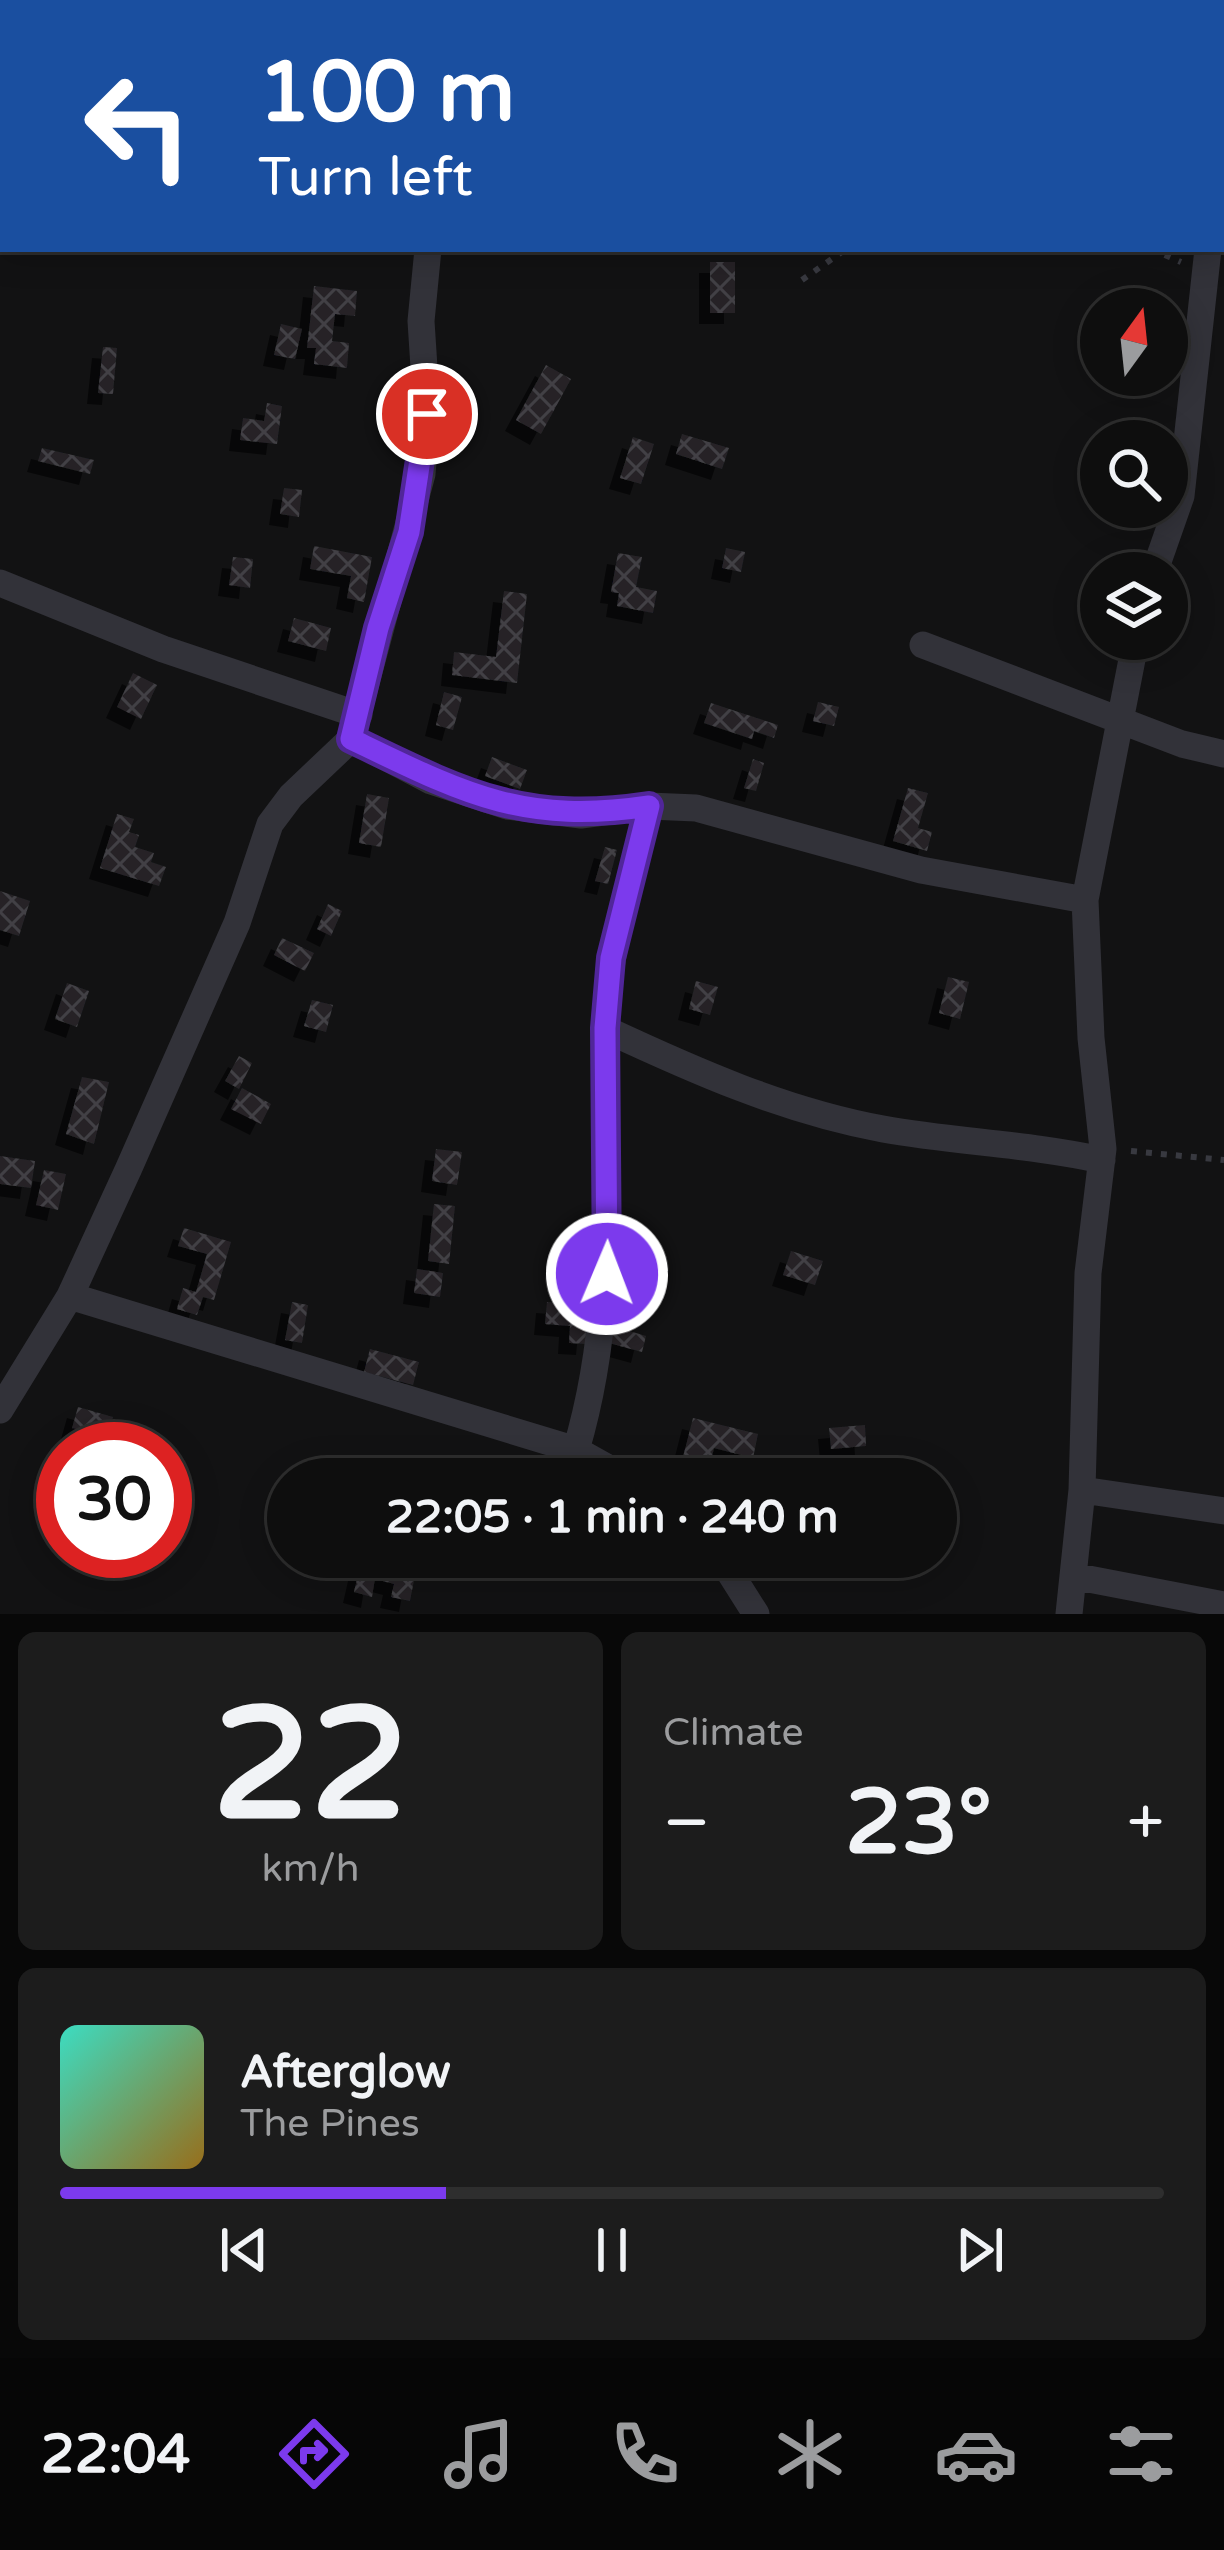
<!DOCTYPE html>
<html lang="en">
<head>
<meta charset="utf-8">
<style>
	:root { --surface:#0e0e0e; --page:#1c1c1c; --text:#f1f3f6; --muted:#9b9c9e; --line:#2e2e2e; --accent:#7c3aed }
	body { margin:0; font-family:"Varela Round",sans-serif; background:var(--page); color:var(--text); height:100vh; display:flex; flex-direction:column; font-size:45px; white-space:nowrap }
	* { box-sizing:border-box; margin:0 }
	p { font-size:39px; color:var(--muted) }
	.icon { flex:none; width:66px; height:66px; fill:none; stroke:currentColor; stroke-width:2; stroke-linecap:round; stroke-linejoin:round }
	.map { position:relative; height:1614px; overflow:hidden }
	.sheet { display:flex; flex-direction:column; gap:18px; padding:18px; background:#080808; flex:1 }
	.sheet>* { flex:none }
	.guide { position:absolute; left:0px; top:0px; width:1224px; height:252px; box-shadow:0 6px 30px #0003,0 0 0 3px var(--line); background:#1a4fa0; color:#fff; overflow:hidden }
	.needle { width:78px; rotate:15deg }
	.fabs { position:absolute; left:1080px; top:288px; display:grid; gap:24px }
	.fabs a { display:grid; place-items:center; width:108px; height:108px; border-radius:50%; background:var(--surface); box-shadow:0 6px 30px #0003,0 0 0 3px var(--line); font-size:60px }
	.speed { position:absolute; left:36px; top:1422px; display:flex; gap:24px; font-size:60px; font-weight:700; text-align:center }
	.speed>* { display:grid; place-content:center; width:156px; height:156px; border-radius:50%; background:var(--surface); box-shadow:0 6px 30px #0003,0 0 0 3px var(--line); line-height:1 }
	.speed .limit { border:18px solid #d22; background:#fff; color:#111 }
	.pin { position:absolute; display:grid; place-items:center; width:102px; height:102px; color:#fff; margin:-51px; border:6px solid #fff; border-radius:50%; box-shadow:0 3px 12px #0007 }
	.me { position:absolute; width:132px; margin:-66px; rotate:1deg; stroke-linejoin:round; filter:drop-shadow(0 0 9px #0008) }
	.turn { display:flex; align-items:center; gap:42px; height:252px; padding:0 60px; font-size:54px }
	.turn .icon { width:156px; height:156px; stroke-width:2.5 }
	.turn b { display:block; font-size:84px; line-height:102px }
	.big { font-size:90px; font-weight:800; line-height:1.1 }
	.sheet .card { flex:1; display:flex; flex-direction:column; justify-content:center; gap:18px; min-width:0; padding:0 42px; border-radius:18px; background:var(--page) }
	.sheet .dial { align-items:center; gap:0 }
	.dial b { font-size:156px; line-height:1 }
	.song { display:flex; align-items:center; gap:36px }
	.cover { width:144px; height:144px; border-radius:18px; background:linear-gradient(135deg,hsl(170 70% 55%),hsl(40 70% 35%)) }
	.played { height:12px; border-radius:6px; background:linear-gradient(90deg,var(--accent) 35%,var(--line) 35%) }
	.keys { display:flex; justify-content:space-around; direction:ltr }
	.heat { display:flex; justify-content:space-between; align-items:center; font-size:66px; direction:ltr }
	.sheet .tiles { flex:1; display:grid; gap:18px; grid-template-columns:1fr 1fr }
	.card:last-child { grid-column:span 2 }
	.trip { position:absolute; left:267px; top:1458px; width:690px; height:120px; border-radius:60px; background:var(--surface); box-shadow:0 6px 30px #0003,0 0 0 3px var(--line); font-weight:800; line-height:120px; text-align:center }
	.tab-bar { display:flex; height:192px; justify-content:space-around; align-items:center; background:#060606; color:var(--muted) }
	.tab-bar .icon { width:84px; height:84px }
	.tab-bar .on { color:var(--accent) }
	.tab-bar b { font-size:54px; color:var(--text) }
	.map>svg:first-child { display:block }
</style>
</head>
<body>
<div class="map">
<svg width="1224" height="1614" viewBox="0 0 1224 1614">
	<defs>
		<pattern id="building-cross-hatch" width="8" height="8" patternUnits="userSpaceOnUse" patternTransform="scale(3)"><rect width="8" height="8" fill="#252428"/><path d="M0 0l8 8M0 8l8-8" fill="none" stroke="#424145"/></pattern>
		<filter id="shadow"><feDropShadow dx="-11" dy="11" stdDeviation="0" flood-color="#0009"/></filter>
	</defs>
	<rect width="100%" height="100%" fill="#121213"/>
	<path fill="url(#building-cross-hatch)" filter="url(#shadow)" d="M710 262H735V313H710Z
		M314 286 357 291 355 316 335 314 332 341 349 343 347 368 314 364 316 348H307Z
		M281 324 302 329 295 359 274 355Z
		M103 347 117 348 113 394 98 393Z
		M546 365 571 379 541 434 516 420Z
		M267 403 282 406 277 444 240 440 243 418 264 421Z
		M682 434 729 448 722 469 676 454Z
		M633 437 654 444 641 484 620 478Z
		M42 448 94 460 90 474 38 461Z
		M284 488 302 490 299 517 280 514Z
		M314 546 372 557 364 602 347 598 351 576 310 569Z
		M726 548 745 552 741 572 722 568Z
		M618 553 642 557 636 587 657 591 653 613 617 606 619 593 611 592Z
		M233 557 253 559 250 588 229 585Z
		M504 591 527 594 517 683 452 675 454 652 496 657Z
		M294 618 331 628 326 651 288 641Z
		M133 673 157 685 141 719 117 707Z
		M444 692 462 697 453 730 436 725Z
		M818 702 839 707 834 726 813 721Z
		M711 703 778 725 774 738 754 731 752 739 704 723Z
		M492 757 527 770 520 789 485 776Z
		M753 759 764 763 756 791 744 788Z
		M908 788 928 793 918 828 932 832 927 851 893 841Z
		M367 794 389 798 381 847 359 843Z
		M117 814 134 819 129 832 139 835 135 847 154 853 151 862 166 867 159 886 100 868Z
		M605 847 617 850 608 884 595 881Z
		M0 891 30 901 19 936 0 930Z
		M328 904 342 911 331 936 317 929Z
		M282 938 314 953 305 971 274 955Z
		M948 977 969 982 960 1019 939 1013Z
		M696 981 718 987 710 1015 689 1009Z
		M67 983 89 991 77 1027 55 1019Z
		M312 1000 333 1005 326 1032 304 1026Z
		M239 1056 252 1063 239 1089 225 1081Z
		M82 1077 109 1082 94 1144 66 1134Z
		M242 1088 271 1104 261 1124 231 1109Z
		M436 1149 462 1152 457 1185 432 1181Z
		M0 1156 35 1161 31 1188 0 1184Z
		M44 1170 66 1174 58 1210 36 1205Z
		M434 1204 455 1206 449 1264 428 1261Z
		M184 1228 231 1242 214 1300 203 1297 197 1315 177 1309 183 1288 196 1292 207 1254 178 1246Z
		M791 1251 823 1261 815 1285 783 1275Z
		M417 1269 443 1273 440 1297 414 1293Z
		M292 1302 308 1305 302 1343 285 1340Z
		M547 1302 591 1305 587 1344 569 1343 570 1326 545 1324Z
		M613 1326 646 1336 642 1352 609 1343Z
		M370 1349 419 1362 413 1385 364 1372Z
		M78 1407 113 1417 104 1449H85L90 1432 72 1428Z
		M693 1418 758 1434 753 1458 714 1448 708 1472 681 1465Z
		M865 1425 866 1446 831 1449 829 1428Z
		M362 1557 399 1562 413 1557 417 1565 410 1601 391 1597 394 1584 375 1579 372 1597 354 1592Z"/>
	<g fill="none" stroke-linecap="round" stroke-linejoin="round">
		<path stroke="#383940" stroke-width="6" stroke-dasharray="6 9" stroke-linecap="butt" d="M1055 0 1056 3
			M1151 249 1181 262
			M802 280 846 249
			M1131 1151 1224 1160"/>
		<path stroke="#323239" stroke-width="27" d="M472 3V0
			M1221 167 1224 149
			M1154 573 1181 496 1208 249
			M0 583 163 649 359 715
			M923 645 1182 744 1224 754
			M351 739 431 781 507 806 581 815 649 806 696 808 921 870 1085 900
			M605 1029C695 1071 785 1111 883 1129 956 1142 1029 1144 1102 1160
			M70 1296 576 1450 628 1479
			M0 1410 70 1296 128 1170 237 923 270 824 291 796 351 739 422 474 427 414 421 321 428 249
			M576 1450C619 1304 602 1179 605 1031 607 954 630 880 649 806
			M1082 1490 1224 1511
			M720 1557 756 1614
			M1073 1576 1224 1605
			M1069 1614 1082 1490 1088 1273 1103 1149 1091 1038 1085 900 1136 639"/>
	</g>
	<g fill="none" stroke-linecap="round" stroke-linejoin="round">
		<defs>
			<path id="route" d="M427 414 409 532 378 628 351 739C463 793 522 825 649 806L611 958 605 1028 607 1274"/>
		</defs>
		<use href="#route" stroke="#51269a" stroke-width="30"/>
		<use href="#route" stroke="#7c3aed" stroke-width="21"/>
	</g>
</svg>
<div class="fabs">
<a><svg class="needle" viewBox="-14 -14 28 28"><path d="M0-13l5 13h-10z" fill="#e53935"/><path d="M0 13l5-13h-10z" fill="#9b9c9e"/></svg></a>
<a><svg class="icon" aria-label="search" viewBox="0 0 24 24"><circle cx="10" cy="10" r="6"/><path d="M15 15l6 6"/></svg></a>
<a><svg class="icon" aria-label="layers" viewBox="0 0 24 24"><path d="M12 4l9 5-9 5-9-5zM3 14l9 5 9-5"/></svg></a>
</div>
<div class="speed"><div class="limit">30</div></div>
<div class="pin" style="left:427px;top:414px;background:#d93025"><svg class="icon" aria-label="arrive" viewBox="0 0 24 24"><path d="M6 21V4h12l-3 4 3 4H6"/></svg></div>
<svg class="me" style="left:607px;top:1274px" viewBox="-20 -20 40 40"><circle r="17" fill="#7c3aed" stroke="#fff" stroke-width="3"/><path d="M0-11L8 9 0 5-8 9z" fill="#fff"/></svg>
<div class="trip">22:05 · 1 min · 240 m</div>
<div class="guide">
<div class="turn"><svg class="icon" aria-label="left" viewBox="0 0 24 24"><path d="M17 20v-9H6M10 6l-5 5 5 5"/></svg><div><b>100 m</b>Turn left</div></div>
</div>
</div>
<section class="sheet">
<div class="tiles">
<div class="card dial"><b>22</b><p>km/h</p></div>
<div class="card"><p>Climate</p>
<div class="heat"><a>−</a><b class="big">23°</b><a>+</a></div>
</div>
<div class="card">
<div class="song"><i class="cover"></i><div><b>Afterglow</b><p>The Pines</p></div></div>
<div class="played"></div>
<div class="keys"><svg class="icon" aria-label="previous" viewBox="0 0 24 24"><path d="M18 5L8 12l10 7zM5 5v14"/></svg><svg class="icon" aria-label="pause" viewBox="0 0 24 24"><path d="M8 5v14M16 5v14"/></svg><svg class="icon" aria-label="next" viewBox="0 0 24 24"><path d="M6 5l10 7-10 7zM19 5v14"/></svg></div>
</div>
</div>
</section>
<nav class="tab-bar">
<b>22:04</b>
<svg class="icon on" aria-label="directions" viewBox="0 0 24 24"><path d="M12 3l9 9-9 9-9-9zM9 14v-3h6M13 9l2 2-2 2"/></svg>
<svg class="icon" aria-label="music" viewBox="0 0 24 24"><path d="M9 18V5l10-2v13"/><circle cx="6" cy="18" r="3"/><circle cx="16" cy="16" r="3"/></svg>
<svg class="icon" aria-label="phone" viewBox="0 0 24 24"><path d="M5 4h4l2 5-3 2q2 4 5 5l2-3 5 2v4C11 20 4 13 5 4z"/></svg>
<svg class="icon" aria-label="climate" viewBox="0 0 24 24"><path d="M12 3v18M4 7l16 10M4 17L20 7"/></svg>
<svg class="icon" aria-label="car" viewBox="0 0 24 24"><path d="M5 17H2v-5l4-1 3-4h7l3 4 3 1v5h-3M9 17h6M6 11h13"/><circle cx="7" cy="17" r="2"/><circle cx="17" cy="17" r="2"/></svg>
<svg class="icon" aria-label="filters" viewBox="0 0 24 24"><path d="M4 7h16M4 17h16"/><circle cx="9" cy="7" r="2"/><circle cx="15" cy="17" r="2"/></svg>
</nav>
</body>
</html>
